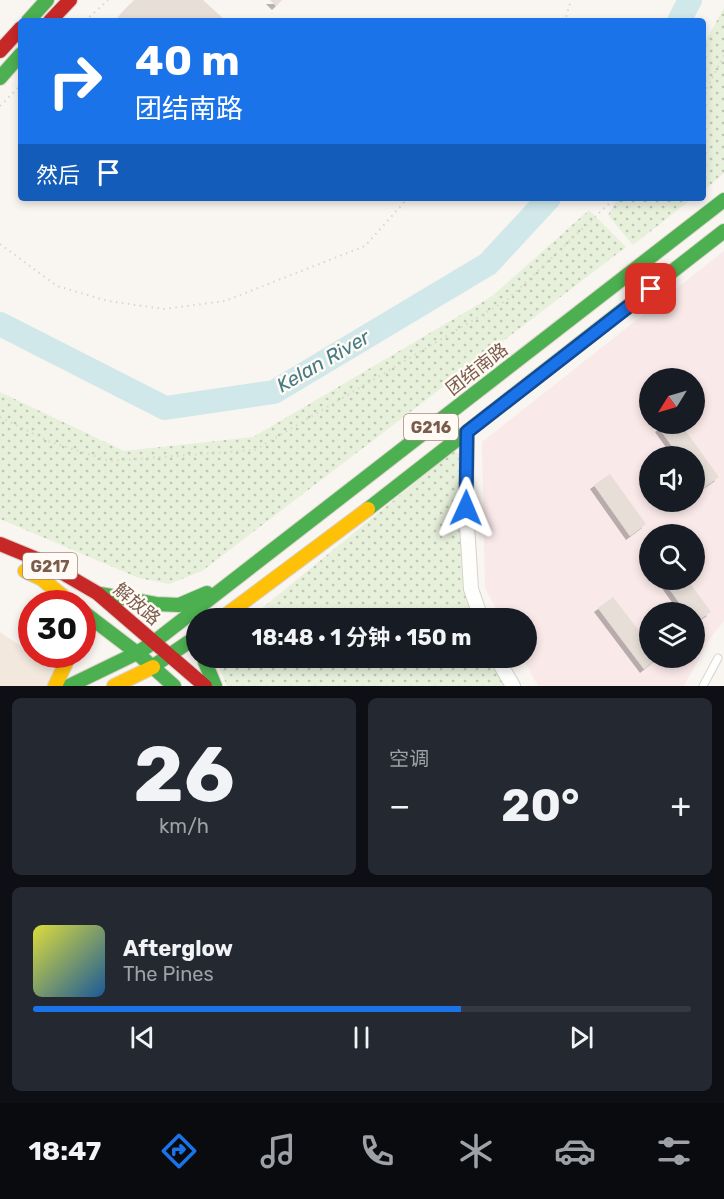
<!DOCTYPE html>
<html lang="zh">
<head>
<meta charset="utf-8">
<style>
	:root { --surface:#171b24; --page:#242831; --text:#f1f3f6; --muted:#9ea1a6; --line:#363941; --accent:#1a73e8 }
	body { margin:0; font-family:Rubik,"Noto Sans SC",sans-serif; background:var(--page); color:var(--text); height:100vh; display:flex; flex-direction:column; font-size:22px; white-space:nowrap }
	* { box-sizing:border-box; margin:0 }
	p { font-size:20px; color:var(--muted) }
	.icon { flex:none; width:33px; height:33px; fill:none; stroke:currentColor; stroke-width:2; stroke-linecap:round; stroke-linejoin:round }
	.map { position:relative; height:686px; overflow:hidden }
	.drawer { display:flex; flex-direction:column; gap:12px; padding:12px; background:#0d0f14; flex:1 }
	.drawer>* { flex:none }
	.guide { position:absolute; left:18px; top:18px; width:688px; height:183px; border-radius:6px; box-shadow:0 3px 9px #0003; background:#1a73e8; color:#fff; overflow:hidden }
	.needle { width:39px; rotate:233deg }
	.controls { position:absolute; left:639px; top:368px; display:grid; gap:12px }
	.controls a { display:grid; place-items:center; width:66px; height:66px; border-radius:50%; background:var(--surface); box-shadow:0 3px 9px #0003; font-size:30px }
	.speed { position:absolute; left:18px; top:590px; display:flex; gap:12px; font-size:30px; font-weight:700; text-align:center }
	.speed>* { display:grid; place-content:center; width:78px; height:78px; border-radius:50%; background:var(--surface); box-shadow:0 3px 9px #0003; line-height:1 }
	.speed .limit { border:9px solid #d22; background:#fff; color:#111 }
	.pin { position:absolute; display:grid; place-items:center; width:51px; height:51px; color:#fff; margin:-26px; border-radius:12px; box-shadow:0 3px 9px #0006 }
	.me { position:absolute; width:66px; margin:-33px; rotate:1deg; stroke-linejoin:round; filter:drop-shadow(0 0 4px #0008) }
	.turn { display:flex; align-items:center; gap:21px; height:126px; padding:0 18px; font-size:27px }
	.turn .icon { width:78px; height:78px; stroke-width:2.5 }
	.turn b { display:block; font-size:42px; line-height:51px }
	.then { display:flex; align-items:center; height:57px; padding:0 18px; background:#0003; gap:12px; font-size:22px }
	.big { font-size:45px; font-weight:700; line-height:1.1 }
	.drawer .widget { flex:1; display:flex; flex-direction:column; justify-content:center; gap:9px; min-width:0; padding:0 21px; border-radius:9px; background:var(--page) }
	.drawer .dial { align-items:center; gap:0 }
	.dial b { font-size:78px; line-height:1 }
	.song { display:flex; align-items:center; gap:18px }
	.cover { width:72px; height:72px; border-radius:9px; background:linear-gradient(135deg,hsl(60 70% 55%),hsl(210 70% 35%)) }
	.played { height:6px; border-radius:3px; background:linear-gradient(90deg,var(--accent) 65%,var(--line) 65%) }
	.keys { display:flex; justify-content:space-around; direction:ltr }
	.heat { display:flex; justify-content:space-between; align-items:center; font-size:33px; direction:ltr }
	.drawer .tiles { flex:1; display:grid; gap:12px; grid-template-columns:1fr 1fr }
	.widget:last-child { grid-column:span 2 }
	.trip { position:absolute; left:186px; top:608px; width:351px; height:60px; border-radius:30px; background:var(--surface); box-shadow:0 3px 9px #0003; font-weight:700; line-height:60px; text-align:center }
	.menu { display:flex; height:96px; justify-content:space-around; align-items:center; background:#090b0e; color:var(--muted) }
	.menu .icon { width:42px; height:42px }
	.menu .selected { color:var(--accent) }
	.menu b { font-size:27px; color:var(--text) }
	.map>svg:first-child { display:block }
</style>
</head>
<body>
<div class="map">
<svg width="724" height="686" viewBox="0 0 724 686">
	<defs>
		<pattern id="park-dots" width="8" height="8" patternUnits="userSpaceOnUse" patternTransform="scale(1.5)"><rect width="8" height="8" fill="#e7f0db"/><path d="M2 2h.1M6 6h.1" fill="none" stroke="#c0c6b4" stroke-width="1.8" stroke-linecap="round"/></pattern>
		<filter id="shadow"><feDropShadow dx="-4" dy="4" stdDeviation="0" flood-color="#0004"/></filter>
	</defs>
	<rect width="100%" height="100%" fill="#f9f5f0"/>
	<path fill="#f2e8de" d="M0 632 32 654 77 686H0Z"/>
	<path fill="#fae9e9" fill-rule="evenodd" d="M724 251V621L711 637 684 686H538L522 657H526V618H501L485 588 482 442ZM650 378H694V423H650ZM650 456H694V501H650ZM650 534H694V579H650ZM650 612H694V657H650Z"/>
	<path fill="url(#park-dots)" d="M724 8V173L704 190V44Z
		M618 198H693L633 245 608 215Z
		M589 210 626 247 202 571 169 584 139 578 0 519V392L124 451 253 437 491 297Z
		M454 451 465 457 462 563 477 618H250Z
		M215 657H493L511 686H227Z"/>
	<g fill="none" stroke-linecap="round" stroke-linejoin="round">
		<path stroke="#d0e8ea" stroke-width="24" d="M679 21 690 0
			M0 324 165 408 274 392 488 264 549 198"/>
	</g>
	<path fill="#e6ded7" filter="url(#shadow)" d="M134 0H203L226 21H115Z
		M270 0H282L276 6Z
		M666 423H680L719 477 703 488 694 477V456H679L659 428Z
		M610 474 646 524 630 536 594 485Z
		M662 579H687L711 612 694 623V612H686Z
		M613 597 650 645V657H659L644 669 598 608Z"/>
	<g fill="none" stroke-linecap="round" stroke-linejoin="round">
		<defs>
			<path id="lane" d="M703 686 718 658"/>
			<path id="street" d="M467 432 466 508 471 589 481 618
				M496 657 513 686"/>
			<path id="fast" d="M28 21 47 0
				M0 78 21 54
				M368 509 724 231
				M100 594 156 604 179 605 207 593
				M82 611 137 653 174 686
				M137 653 154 642 724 200
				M206 657 205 662 215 686
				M155 665 196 637
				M69 686 137 653"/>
			<path id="slow" d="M25 571 42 579 71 603
				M222 618 368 509
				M55 686 70 654
				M114 686 153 667"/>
			<path id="jam" d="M50 21 70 0
				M0 51 21 28
				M0 544 44 562 97 593 205 686"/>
		</defs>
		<use href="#lane" stroke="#d7d1cb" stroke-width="9"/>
		<use href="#street" stroke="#d7d1cb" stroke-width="16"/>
		<use href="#fast" stroke="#d9d2cb" stroke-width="16"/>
		<use href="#slow" stroke="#d9d2cb" stroke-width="16"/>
		<use href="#jam" stroke="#d9d2cb" stroke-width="16"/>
		<path stroke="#dcd5d0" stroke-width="2" stroke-dasharray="1.5 4.5" stroke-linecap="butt" d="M85 21 108 0
			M562 21 566 17 571 0
			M704 94 724 55
			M0 106 21 85
			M0 244 57 286 108 301 164 309 225 301 365 246 408 198
			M0 417 48 441 110 461 255 450 507 300 615 198"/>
		<use href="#lane" stroke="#fefefd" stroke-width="7"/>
		<use href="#street" stroke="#fefefd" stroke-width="14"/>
		<use href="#fast" stroke="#4caf50" stroke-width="14"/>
		<use href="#slow" stroke="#ffc107" stroke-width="14"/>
		<use href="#jam" stroke="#c62828" stroke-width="14"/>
	</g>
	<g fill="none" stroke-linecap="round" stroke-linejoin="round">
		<defs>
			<path id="route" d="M466 508 467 432 651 289"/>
		</defs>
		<use href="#route" stroke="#114b97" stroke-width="15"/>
		<use href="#route" stroke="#1a73e8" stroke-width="10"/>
	</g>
	<g text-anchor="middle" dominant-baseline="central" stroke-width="5" stroke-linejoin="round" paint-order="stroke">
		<g fill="#fffaf3" stroke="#a28b7f" stroke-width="1.5">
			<rect x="404" y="414" width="54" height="26" rx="4.5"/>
			<rect x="23" y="553" width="54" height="26" rx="4.5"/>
		</g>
		<g font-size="16" font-weight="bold" fill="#7a5c4d">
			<text x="431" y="427">G216</text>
			<text x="50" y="566">G217</text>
		</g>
		<g font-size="18" fill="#7a5c4d" stroke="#fffaf3">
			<text transform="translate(477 369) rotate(-38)">团结南路</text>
			<text transform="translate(137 604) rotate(40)">解放路</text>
		</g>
		<g font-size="20" font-style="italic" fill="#437c86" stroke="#fffaf3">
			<text transform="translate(323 361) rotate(-30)">Kelan River</text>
		</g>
	</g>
</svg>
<div class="controls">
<a><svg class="needle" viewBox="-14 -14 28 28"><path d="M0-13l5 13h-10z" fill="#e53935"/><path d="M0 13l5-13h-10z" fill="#9ea1a6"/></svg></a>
<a><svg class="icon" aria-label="sound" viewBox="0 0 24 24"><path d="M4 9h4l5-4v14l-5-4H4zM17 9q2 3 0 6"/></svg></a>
<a><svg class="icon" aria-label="search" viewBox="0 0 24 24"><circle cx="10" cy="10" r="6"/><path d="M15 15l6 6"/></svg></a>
<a><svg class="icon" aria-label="layers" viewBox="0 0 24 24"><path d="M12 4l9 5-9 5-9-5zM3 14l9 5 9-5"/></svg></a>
</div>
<div class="speed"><div class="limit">30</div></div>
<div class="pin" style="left:651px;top:289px;background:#d93025"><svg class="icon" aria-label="arrive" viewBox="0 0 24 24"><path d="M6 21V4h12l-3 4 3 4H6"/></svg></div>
<svg class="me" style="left:466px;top:508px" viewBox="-20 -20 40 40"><path d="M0-17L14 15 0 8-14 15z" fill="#1a73e8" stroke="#fff" stroke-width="4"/></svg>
<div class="trip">18:48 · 1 分钟 · 150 m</div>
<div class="guide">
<div class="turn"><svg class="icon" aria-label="right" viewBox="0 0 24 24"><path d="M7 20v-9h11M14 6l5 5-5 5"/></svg><div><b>40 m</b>团结南路</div></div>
<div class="then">然后<svg class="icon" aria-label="arrive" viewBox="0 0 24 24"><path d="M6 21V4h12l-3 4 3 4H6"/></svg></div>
</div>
</div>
<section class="drawer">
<div class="tiles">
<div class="widget dial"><b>26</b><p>km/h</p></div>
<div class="widget"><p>空调</p>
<div class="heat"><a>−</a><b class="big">20°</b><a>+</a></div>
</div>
<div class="widget">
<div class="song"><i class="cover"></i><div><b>Afterglow</b><p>The Pines</p></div></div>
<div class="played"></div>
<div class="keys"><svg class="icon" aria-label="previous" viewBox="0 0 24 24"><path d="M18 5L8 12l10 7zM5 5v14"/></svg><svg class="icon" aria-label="pause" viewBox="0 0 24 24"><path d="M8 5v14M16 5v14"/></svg><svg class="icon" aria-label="next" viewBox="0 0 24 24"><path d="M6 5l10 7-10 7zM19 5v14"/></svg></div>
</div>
</div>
</section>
<nav class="menu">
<b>18:47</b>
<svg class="icon selected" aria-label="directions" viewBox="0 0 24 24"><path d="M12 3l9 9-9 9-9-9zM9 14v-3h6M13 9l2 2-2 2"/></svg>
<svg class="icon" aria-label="music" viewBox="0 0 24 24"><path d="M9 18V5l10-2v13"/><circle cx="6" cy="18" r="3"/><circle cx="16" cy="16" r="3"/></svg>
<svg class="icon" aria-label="phone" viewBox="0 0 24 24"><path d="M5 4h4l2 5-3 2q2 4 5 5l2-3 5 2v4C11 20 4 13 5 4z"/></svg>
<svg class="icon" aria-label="climate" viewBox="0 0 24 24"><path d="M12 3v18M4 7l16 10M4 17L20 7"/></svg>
<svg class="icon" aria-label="car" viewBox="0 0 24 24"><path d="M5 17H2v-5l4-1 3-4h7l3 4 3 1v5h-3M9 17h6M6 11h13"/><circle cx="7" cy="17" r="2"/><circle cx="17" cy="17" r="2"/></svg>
<svg class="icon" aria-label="filters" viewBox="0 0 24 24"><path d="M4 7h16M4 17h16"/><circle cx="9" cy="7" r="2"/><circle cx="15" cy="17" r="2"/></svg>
</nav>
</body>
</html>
